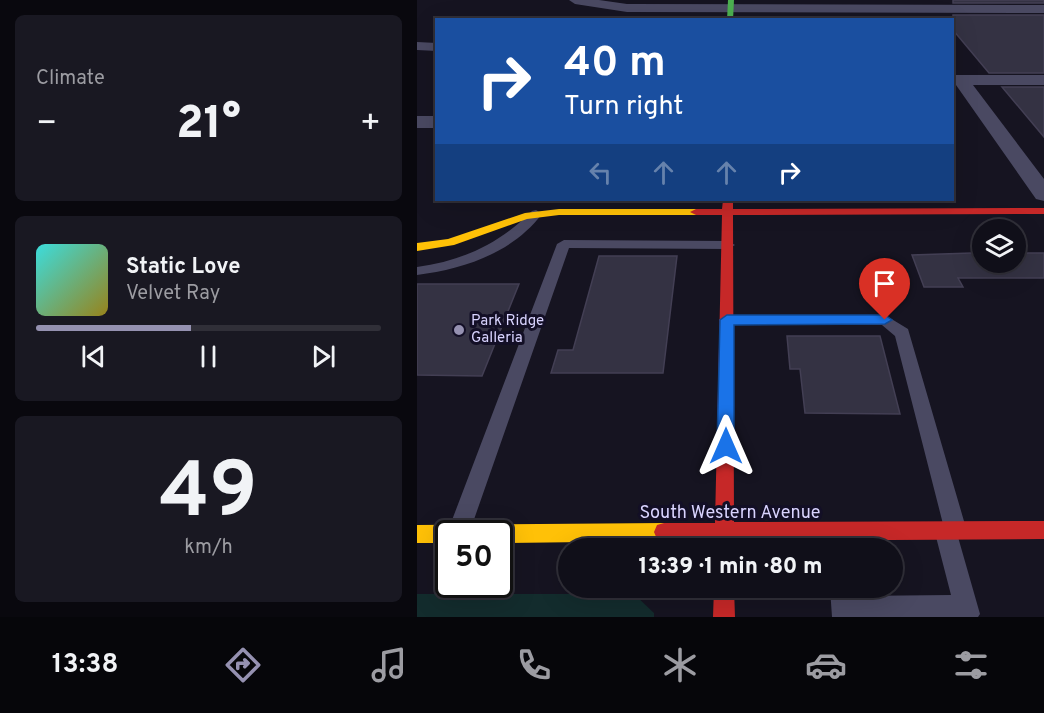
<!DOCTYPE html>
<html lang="en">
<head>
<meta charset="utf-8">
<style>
	:root { --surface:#100f19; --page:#191822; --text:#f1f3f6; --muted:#9c9ca2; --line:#302f38; --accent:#9591b1 }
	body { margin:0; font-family:Overpass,sans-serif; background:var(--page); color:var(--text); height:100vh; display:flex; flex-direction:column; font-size:22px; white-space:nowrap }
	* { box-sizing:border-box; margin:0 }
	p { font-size:20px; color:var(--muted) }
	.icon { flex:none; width:33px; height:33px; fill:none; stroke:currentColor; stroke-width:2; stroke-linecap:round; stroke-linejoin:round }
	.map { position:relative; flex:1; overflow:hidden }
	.side { display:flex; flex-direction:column; gap:15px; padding:15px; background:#09080e; width:417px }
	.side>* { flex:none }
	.top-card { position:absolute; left:18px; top:18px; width:519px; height:183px; border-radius:0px; box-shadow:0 6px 24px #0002,0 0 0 2px var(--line); background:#1a4fa0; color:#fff; overflow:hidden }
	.tools { position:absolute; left:555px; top:219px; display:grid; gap:12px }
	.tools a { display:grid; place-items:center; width:54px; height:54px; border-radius:50%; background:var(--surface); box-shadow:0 6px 24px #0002,0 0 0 2px var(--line); font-size:30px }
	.speed { position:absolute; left:18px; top:520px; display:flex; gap:12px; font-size:30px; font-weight:700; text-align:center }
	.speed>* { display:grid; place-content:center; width:78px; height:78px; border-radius:50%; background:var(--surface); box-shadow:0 6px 24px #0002,0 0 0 2px var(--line); line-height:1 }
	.speed .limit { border:3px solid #111; border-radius:9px; background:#fff; color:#111 }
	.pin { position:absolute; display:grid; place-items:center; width:51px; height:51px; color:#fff; margin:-62px -26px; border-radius:50% 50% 50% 0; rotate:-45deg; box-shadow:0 0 6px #0007 }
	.pin .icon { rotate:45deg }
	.me { position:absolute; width:66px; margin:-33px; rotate:0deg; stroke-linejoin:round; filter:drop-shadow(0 0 4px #0008) }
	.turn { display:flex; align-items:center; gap:21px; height:126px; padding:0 30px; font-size:27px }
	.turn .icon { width:78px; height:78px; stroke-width:2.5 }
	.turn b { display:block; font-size:42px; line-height:51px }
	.lanes { display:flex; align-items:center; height:57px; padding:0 30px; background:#0003; justify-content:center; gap:30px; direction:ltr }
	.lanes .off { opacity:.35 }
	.big { font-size:45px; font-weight:800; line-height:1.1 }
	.side .tile { flex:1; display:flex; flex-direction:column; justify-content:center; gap:9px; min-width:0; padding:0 21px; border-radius:9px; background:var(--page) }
	.side .dial { align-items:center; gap:0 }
	.dial b { font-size:78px; line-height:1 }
	.song { display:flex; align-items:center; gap:18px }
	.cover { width:72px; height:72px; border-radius:9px; background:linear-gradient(135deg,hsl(180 70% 55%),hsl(50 70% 35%)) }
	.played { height:6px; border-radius:3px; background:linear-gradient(90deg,var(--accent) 45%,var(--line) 45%) }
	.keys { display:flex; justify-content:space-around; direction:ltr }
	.heat { display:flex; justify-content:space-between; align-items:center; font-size:33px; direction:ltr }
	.trip { position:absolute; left:141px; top:538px; width:345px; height:60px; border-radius:30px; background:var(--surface); box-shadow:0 6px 24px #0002,0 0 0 2px var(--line); font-weight:800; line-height:60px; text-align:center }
	.dock { display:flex; height:96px; justify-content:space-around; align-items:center; background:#06060a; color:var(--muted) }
	.dock .icon { width:42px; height:42px }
	.dock .on { color:var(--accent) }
	.dock b { font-size:27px; color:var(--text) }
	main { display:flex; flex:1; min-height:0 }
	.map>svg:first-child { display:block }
</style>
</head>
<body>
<main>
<section class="side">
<div class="tile"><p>Climate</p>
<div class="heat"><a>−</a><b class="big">21°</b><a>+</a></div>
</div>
<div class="tile">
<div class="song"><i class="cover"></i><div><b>Static Love</b><p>Velvet Ray</p></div></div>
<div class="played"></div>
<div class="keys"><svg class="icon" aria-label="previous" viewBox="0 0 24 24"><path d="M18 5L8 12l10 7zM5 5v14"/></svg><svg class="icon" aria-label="pause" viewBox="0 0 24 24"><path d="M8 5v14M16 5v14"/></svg><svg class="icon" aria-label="next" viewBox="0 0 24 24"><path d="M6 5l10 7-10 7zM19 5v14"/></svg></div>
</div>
<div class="tile dial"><b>49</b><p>km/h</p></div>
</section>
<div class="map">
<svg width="627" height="617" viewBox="0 0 627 617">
	<rect width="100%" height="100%" fill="#161421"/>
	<path fill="#132c2d" d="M0 594H217L237 613V617H0Z"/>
	<path fill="#343243" stroke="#433f54" stroke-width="1.5" d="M536 0H627V3H536Z
		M536 15H627V73H572L536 30Z
		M585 87H627V137Z
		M555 253H566V262H598V253H627V278H541L546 287H507L495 255Z
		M182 256H260L246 373H134L141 350H156Z
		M0 284H102L65 376 0 375Z
		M370 336H463L483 414 388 413 383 369H373Z"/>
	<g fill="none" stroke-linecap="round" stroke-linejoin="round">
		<path fill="#4a4962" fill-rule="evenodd" d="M119 210 125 214C95 253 47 269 0 275V267C45 261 82 244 115 211Z
			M147 240 311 241 318 245 311 249 152 248 54 528 51 534H35L32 528 140 244Z
			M310 315H468L491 329 549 528 545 535 541 537 563 614 561 617H415L413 588H435L436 596 534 595 518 533 521 526 526 524 478 336 465 325 305 324 302 320 305 316Z"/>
		<path fill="#4a4962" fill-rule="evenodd" d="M152 0H182L210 4 627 5V13L210 12 158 4Z
			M0 42 20 43V51L0 50Z
			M536 75H627V85H556L627 179V201L619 199 539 85H536Z
			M0 116H20V128H0Z"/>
		<path fill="#4caf50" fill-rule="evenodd" d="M311 0H317L316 20H310Z"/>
		<path fill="#ffc107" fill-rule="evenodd" d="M142 209H279L285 212 279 215H142L110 219 37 245 0 251V243L31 239 108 213Z
			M247 523 254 525 257 532 254 539 247 541 82 543V534H32V543H0V525Z"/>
		<path fill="#c62828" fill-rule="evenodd" d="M306 200H316V209L627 208V214L316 215 317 522 627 521V539L317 541V549H297V541H247L240 539 237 532 240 525 247 523H298L305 215H279L273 212 279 209H305Z
			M297 588H317L318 617H296Z"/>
	</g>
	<path fill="#1a73e8" stroke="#114b97" stroke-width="1.5" d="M310 315H468L475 320 468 324 317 325V446L315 452 309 454 303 452 300 446 303 320Z"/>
	<circle fill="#9591b1" stroke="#130f26" stroke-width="2" cx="42" cy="330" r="6"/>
	<g text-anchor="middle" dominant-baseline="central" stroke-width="6" stroke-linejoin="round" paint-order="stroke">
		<g font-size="15" fill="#d9d4ff" stroke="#130f26" text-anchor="start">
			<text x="54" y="321">Park Ridge<tspan x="54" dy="17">Galleria</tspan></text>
		</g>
		<g font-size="18" fill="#d9d4ff" stroke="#130f26">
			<text x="313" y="513">South Western Avenue</text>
		</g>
	</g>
</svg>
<div class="tools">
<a><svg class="icon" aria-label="layers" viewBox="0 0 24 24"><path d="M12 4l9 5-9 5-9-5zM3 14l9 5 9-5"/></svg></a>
</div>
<div class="speed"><div class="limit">50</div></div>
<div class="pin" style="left:468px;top:320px;background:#d93025"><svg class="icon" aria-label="arrive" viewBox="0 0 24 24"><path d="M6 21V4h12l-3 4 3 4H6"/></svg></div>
<svg class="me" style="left:309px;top:446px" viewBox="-20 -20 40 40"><path d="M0-17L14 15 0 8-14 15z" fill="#1a73e8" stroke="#fff" stroke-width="4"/></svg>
<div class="trip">13:39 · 1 min · 80 m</div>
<div class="top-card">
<div class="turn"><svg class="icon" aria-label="right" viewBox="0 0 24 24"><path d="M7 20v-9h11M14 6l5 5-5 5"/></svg><div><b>40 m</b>Turn right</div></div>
<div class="lanes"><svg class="icon off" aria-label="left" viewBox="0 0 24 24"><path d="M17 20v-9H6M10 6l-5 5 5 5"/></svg><svg class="icon off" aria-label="ahead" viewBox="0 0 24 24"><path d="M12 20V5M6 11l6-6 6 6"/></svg><svg class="icon off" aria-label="ahead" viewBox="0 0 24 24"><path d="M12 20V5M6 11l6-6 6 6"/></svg><svg class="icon" aria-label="right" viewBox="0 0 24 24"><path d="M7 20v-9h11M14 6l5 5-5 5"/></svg></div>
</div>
</div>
</main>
<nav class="dock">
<b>13:38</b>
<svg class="icon on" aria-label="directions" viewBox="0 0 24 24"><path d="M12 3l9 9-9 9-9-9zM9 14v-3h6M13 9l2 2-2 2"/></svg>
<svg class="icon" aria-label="music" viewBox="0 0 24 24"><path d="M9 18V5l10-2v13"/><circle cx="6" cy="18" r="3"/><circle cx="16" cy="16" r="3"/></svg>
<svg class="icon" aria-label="phone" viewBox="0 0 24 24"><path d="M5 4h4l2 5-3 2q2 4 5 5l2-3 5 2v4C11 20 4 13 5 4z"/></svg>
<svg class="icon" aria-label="climate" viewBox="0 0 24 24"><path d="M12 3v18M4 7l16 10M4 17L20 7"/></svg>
<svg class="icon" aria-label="car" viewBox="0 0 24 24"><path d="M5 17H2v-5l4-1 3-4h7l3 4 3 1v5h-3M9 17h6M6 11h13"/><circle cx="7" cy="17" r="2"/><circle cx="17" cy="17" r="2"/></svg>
<svg class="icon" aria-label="filters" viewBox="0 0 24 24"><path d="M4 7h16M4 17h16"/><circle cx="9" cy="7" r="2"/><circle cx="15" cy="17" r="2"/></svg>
</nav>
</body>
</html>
